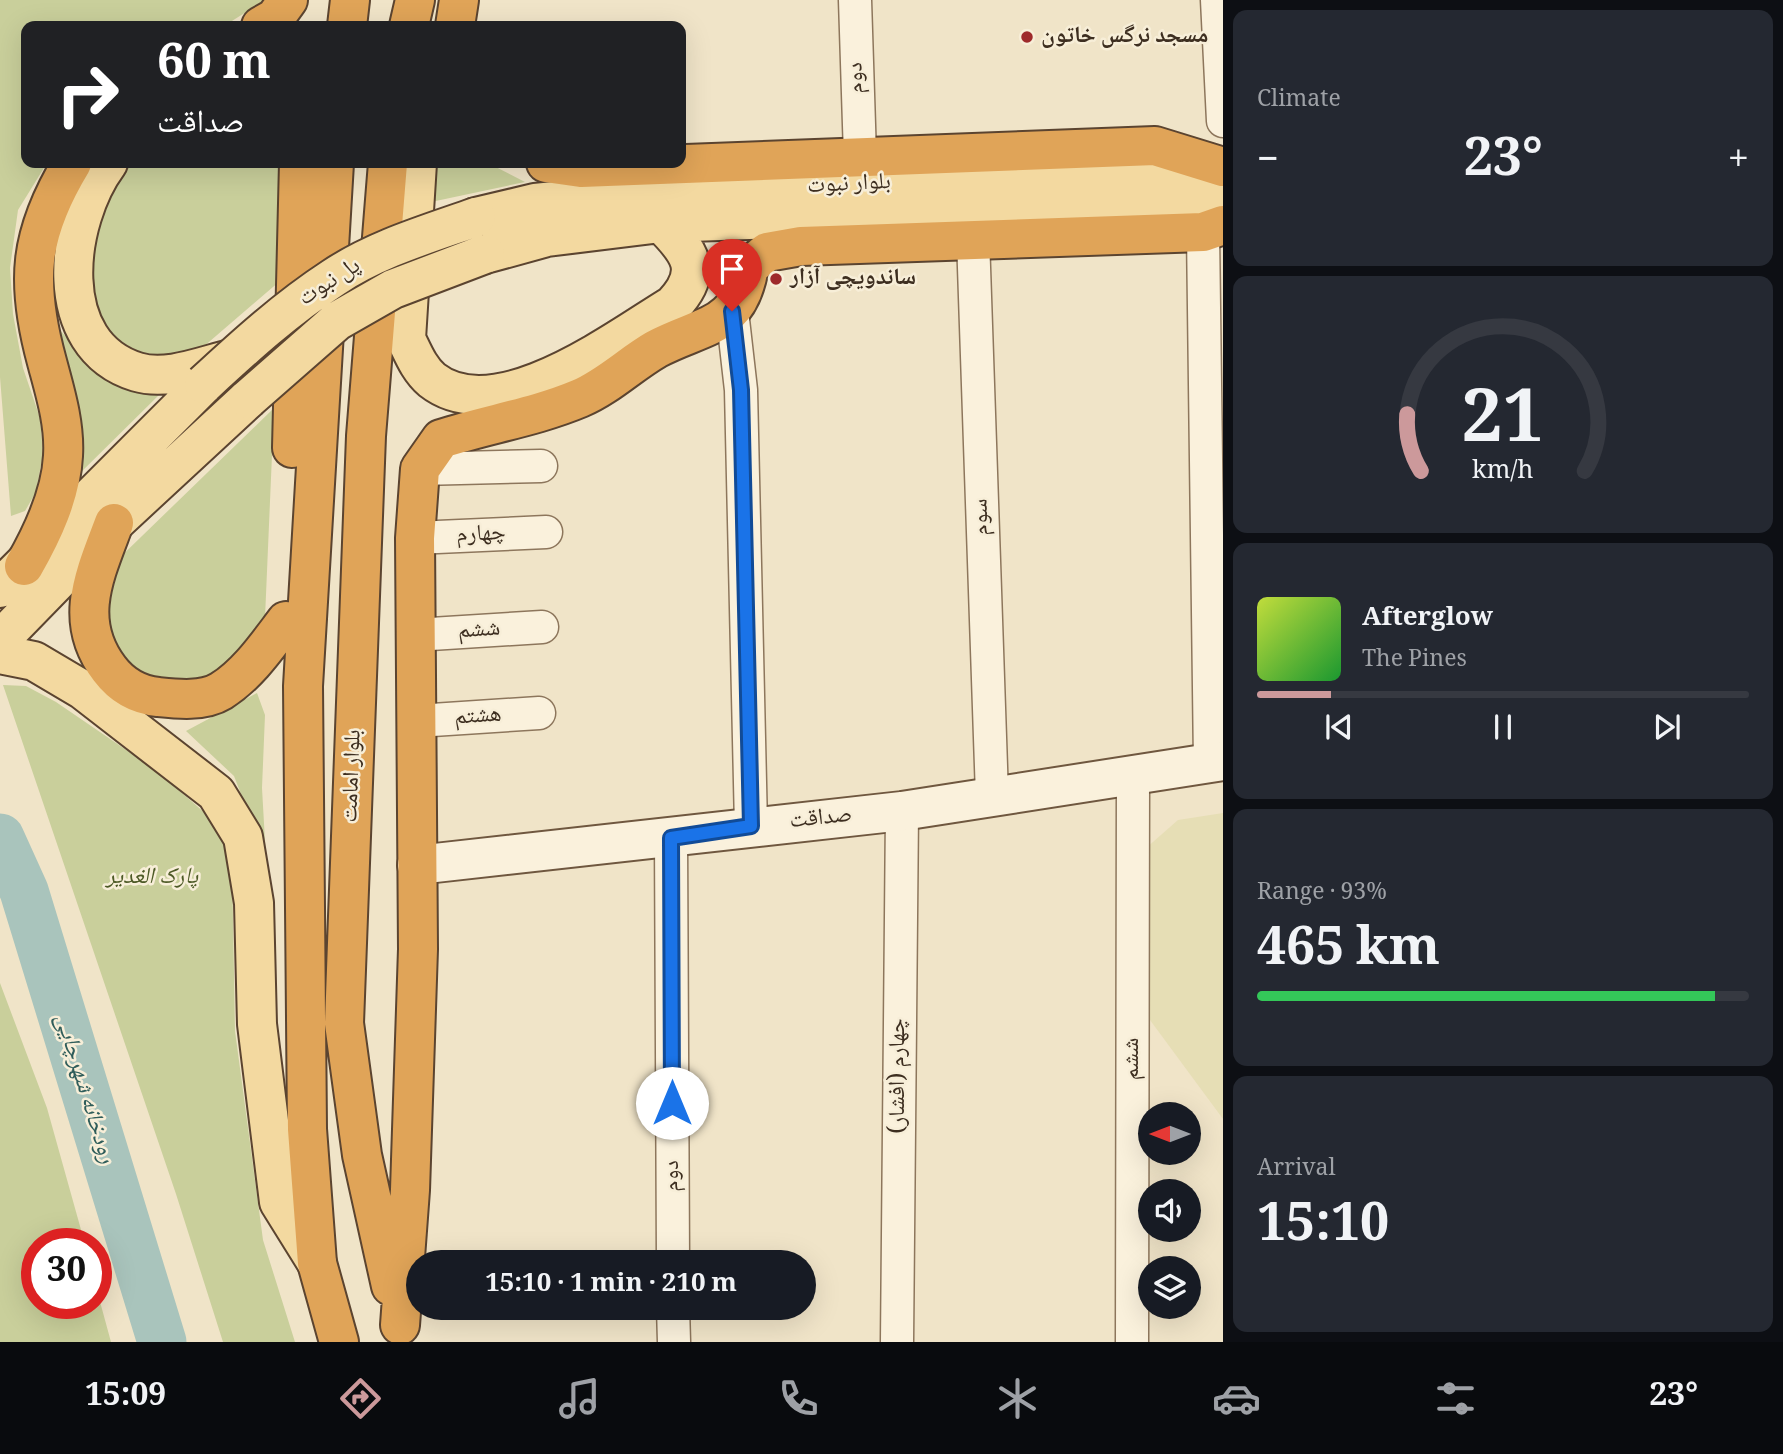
<!DOCTYPE html>
<html lang="en">
<head>
<meta charset="utf-8">
<style>
	:root { --surface:#171b24; --page:#242831; --text:#f1f3f6; --muted:#9ea1a6; --line:#363941; --accent:#cc999b }
	body { margin:0; font-family:Georgia,"Noto Naskh Arabic",serif; background:var(--page); color:var(--text); height:100vh; display:flex; flex-direction:column; font-size:26px; white-space:nowrap }
	* { box-sizing:border-box; margin:0 }
	p { font-size:23px; color:var(--muted) }
	.icon { flex:none; width:38px; height:38px; fill:none; stroke:currentColor; stroke-width:2; stroke-linecap:round; stroke-linejoin:round }
	.map { position:relative; flex:1; overflow:hidden }
	.panel { display:flex; flex-direction:column; gap:10px; padding:10px; background:#0d0f14; width:560px }
	.panel>* { flex:none }
	.banner { position:absolute; left:21px; top:21px; width:665px; height:147px; border-radius:14px; box-shadow:0 7px 28px #0002; background:#202124; color:#fff; overflow:hidden }
	.needle { width:46px; rotate:270deg }
	.controls { position:absolute; left:1138px; top:1102px; display:grid; gap:14px }
	.controls a { display:grid; place-items:center; width:63px; height:63px; border-radius:50%; background:var(--surface); box-shadow:0 7px 28px #0002; font-size:35px }
	.speed { position:absolute; left:21px; top:1228px; display:flex; gap:14px; font-size:35px; font-weight:700; text-align:center }
	.speed>* { display:grid; place-content:center; width:91px; height:91px; border-radius:50%; background:var(--surface); box-shadow:0 7px 28px #0002; line-height:1 }
	.speed .limit { border:10px solid #d22; background:#fff; color:#111 }
	.pin { position:absolute; display:grid; place-items:center; width:60px; height:60px; color:#fff; margin:-72px -30px; border-radius:50% 50% 50% 0; rotate:-45deg; box-shadow:0 0 7px #0007 }
	.pin .icon { rotate:45deg }
	.me { position:absolute; width:77px; margin:-38px; rotate:0deg; stroke-linejoin:round; filter:drop-shadow(0 0 5px #0008) }
	.turn { display:flex; align-items:center; gap:24px; height:147px; padding:0 21px; font-size:32px }
	.turn .icon { width:91px; height:91px; stroke-width:2.5 }
	.turn b { display:block; font-size:49px; line-height:60px }
	.big { font-size:52px; font-weight:800; line-height:1.1 }
	.panel .card { flex:1; display:flex; flex-direction:column; justify-content:center; gap:10px; min-width:0; padding:0 24px; border-radius:14px; background:var(--page) }
	.panel .dial { align-items:center; gap:0 }
	.dial svg { height:182px; overflow:visible; fill:none; stroke:var(--line); stroke-width:7; stroke-linecap:round; text-anchor:middle }
	.dial text { fill:var(--text); stroke:none }
	.song { display:flex; align-items:center; gap:21px }
	.cover { width:84px; height:84px; border-radius:10px; background:linear-gradient(135deg,hsl(70 70% 55%),hsl(130 70% 35%)) }
	.played { height:7px; border-radius:4px; background:linear-gradient(90deg,var(--accent) 15%,var(--line) 15%) }
	.keys { display:flex; justify-content:space-around; direction:ltr }
	.heat { display:flex; justify-content:space-between; align-items:center; font-size:38px; direction:ltr }
	.charge { height:10px; border-radius:5px; background:linear-gradient(90deg,#34c759 93%,var(--line) 0) }
	.trip { position:absolute; left:406px; top:1250px; width:410px; height:70px; border-radius:35px; background:var(--surface); box-shadow:0 7px 28px #0002; font-weight:800; line-height:70px; text-align:center }
	.menu { display:flex; height:112px; justify-content:space-around; align-items:center; background:#090b0e; color:var(--muted) }
	.menu .icon { width:49px; height:49px }
	.menu .active { color:var(--accent) }
	.menu b { font-size:32px; color:var(--text) }
	main { display:flex; flex:1; min-height:0 }
	.map>svg:first-child { display:block }
</style>
</head>
<body>
<main>
<div class="map">
<svg width="1223" height="1342" viewBox="0 0 1223 1342">
	<rect width="100%" height="100%" fill="#f0e4c8"/>
	<path fill="#e6deb5" d="M1223 813V1119L1150 1020 1145 849 1178 820Z"/>
	<path fill="#c9cf9b" d="M0 0H265L224 26H26V163H47L18 210 10 268 13 314 23 368 40 418 43 454 36 492 25 511 11 516 0 377Z
		M121 163H284L287 275 195 354 141 358 91 319 83 267Z
		M433 163H488L525 182 431 202Z
		M51 320 101 376 120 388 162 392 68 485Z
		M274 408 265 618 248 651 216 679 184 688 147 681 119 664 103 633 108 569Z
		M3 685 26 686 56 702 157 771 214 821 232 863 235 1031 263 1240 295 1342H223L176 1194Z
		M257 693 265 715 262 788 266 859 234 776 186 731Z
		M0 983 47 1108 85 1244H37V1304H96V1287L111 1342H0Z"/>
	<g fill="none" stroke-linecap="round" stroke-linejoin="round">
		<path stroke="#a9c4bc" stroke-width="49" d="M0 838 24 891 162 1342"/>
		<defs>
			<path id="street" d="M855 0 860 156
				M1217 0 1223 121
				M1203 232 1210 763
				M973 238 992 796
				M732 311 741 390 751 826
				M420 469 541 466
				M415 538 546 532
				M415 635 542 627
				M417 721 539 713
				M671 838 673 1262
				M673 1307 674 1342
				M897 1342 902 811
				M1132 1342 1133 776"/>
			<path id="secondary" d="M417 865 902 811 1223 761"/>
			<path id="primary" d="M108 163C65 221 49 345 137 372 167 381 202 366 231 359
				M417 163 406 339C413 353 419 369 432 380 497 431 618 338 673 305 705 271 690 252 661 223
				M476 217 535 203 605 196 1221 168
				M485 254 547 237 661 223 1223 204
				M0 588 204 384
				M0 640 114 523 248 399
				M0 654 34 661 83 690 216 793 243 837 254 903 257 1024 279 1202 317 1263"/>
			<path id="highway" d="M261 26 275 18 288 0
				M347 26 350 0
				M409 26 415 0
				M455 26 459 0
				M334 163 303 686 307 1129 317 1263 339 1342
				M388 163 366 436 344 1023 362 1155 391 1286
				M546 163 581 168 1155 146 1223 167
				M292 448 299 163
				M114 523C95 574 72 620 109 669 121 685 138 695 158 697 177 699 203 702 221 691 248 674 267 646 286 621
				M24 566C43 533 61 495 63 456 65 424 55 392 47 362 25 282 29 234 72 163
				M400 1325 410 1190 418 949 415 538 420 469 441 439C487 424 535 417 580 398 608 386 630 364 656 349 703 324 739 329 749 267L767 252 801 246 1203 232 1223 225"/>
		</defs>
		<use href="#street" stroke="#8d765c" stroke-width="35"/>
		<use href="#secondary" stroke="#6f573f" stroke-width="42"/>
		<use href="#primary" stroke="#5b4430" stroke-width="42"/>
		<use href="#highway" stroke="#5b4430" stroke-width="42"/>
		<use href="#street" stroke="#faf1dc" stroke-width="32"/>
		<use href="#secondary" stroke="#faf1dc" stroke-width="38"/>
		<use href="#primary" stroke="#f3d9a0" stroke-width="38"/>
		<use href="#highway" stroke="#e0a458" stroke-width="38"/>
		<defs>
			<path id="primary-bridge" d="M204 384C245 346 287 308 333 278 376 249 428 234 476 217
				M248 399 337 321 393 289 485 254"/>
		</defs>
		<use href="#primary-bridge" stroke="#5b4430" stroke-width="42" stroke-linecap="butt"/>
		<use href="#primary-bridge" stroke="#f3d9a0" stroke-width="38"/>
	</g>
	<g fill="none" stroke-linecap="round" stroke-linejoin="round">
		<defs>
			<path id="route" d="M672 1103 671 838 751 826 741 390 732 311"/>
		</defs>
		<use href="#route" stroke="#114b97" stroke-width="18"/>
		<use href="#route" stroke="#1a73e8" stroke-width="12"/>
	</g>
	<g fill="#9e2a2b" stroke="#f7eed8" stroke-width="2.5">
		<circle cx="1027" cy="37" r="7"/>
		<circle cx="776" cy="279" r="7"/>
	</g>
	<g text-anchor="middle" dominant-baseline="central" stroke-width="5" stroke-linejoin="round" paint-order="stroke">
		<g font-size="23" font-weight="bold" fill="#3d2e20" stroke="#f7eed8" text-anchor="start">
			<text x="1041" y="37">مسجد نرگس خاتون</text>
			<text x="790" y="279">ساندویچی آزار</text>
		</g>
		<g font-size="23" fill="#3d2e20" stroke="#f7eed8">
			<text transform="translate(857 78) rotate(-92)">دوم</text>
			<text transform="translate(849 185) rotate(-3)">بلوار نبوت</text>
			<text transform="translate(330 283) rotate(-33)">پل نبوت</text>
			<text transform="translate(982 517) rotate(-92)">سوم</text>
			<text transform="translate(481 535) rotate(-3)">چهارم</text>
			<text transform="translate(479 631) rotate(-4)">ششم</text>
			<text transform="translate(478 717) rotate(-4)">هشتم</text>
			<text transform="translate(353 776) rotate(-88)">بلوار امامت</text>
			<text transform="translate(821 819) rotate(-6)">صداقت</text>
			<text transform="translate(1133 1059) rotate(-90)">ششم</text>
			<text transform="translate(899 1076) rotate(-90)">چهارم (افشار)</text>
			<text transform="translate(673 1176) rotate(-90)">دوم</text>
		</g>
		<g font-size="23" font-style="italic" fill="#4d5a26" stroke="#f7eed8">
			<text x="152" y="878">پارک الغدیر</text>
		</g>
		<g font-size="24" font-style="italic" fill="#2f5d5a" stroke="#f7eed8">
			<text transform="translate(84 1089) rotate(73)">رودخانه شهرچایی</text>
		</g>
	</g>
</svg>
<div class="controls">
<a><svg class="needle" viewBox="-14 -14 28 28"><path d="M0-13l5 13h-10z" fill="#e53935"/><path d="M0 13l5-13h-10z" fill="#9ea1a6"/></svg></a>
<a><svg class="icon" aria-label="sound" viewBox="0 0 24 24"><path d="M4 9h4l5-4v14l-5-4H4zM17 9q2 3 0 6"/></svg></a>
<a><svg class="icon" aria-label="layers" viewBox="0 0 24 24"><path d="M12 4l9 5-9 5-9-5zM3 14l9 5 9-5"/></svg></a>
</div>
<div class="speed"><div class="limit">30</div></div>
<div class="pin" style="left:732px;top:311px;background:#d93025"><svg class="icon" aria-label="arrive" viewBox="0 0 24 24"><path d="M6 21V4h12l-3 4 3 4H6"/></svg></div>
<svg class="me" style="left:672px;top:1103px" viewBox="-20 -20 40 40"><circle r="19" fill="#fff"/><path d="M0-13L10 11 0 6-10 11z" fill="#1a73e8"/></svg>
<div class="trip">15:10 · 1 min · 210 m</div>
<div class="banner">
<div class="turn"><svg class="icon" aria-label="right" viewBox="0 0 24 24"><path d="M7 20v-9h11M14 6l5 5-5 5"/></svg><div><b>60 m</b>صداقت</div></div>
</div>
</div>
<section class="panel">
<div class="card"><p>Climate</p>
<div class="heat"><a>−</a><b class="big">23°</b><a>+</a></div>
</div>
<div class="card dial"><svg viewBox="0 0 100 80">
<path d="M14 69A42 42 0 1 1 86 69"/>
<path d="M14 69A42 42 0 0 1 8 44" stroke="#cc999b"/>
<text x="50" y="56" font-size="32" font-weight="700">21</text>
<text x="50" y="72" font-size="11">km/h</text>
</svg></div>
<div class="card">
<div class="song"><i class="cover"></i><div><b>Afterglow</b><p>The Pines</p></div></div>
<div class="played"></div>
<div class="keys"><svg class="icon" aria-label="previous" viewBox="0 0 24 24"><path d="M18 5L8 12l10 7zM5 5v14"/></svg><svg class="icon" aria-label="pause" viewBox="0 0 24 24"><path d="M8 5v14M16 5v14"/></svg><svg class="icon" aria-label="next" viewBox="0 0 24 24"><path d="M6 5l10 7-10 7zM19 5v14"/></svg></div>
</div>
<div class="card"><p>Range · 93%</p><b class="big">465 km</b><div class="charge"></div></div>
<div class="card"><p>Arrival</p><b class="big">15:10</b></div>
</section>
</main>
<nav class="menu">
<b>15:09</b>
<svg class="icon active" aria-label="directions" viewBox="0 0 24 24"><path d="M12 3l9 9-9 9-9-9zM9 14v-3h6M13 9l2 2-2 2"/></svg>
<svg class="icon" aria-label="music" viewBox="0 0 24 24"><path d="M9 18V5l10-2v13"/><circle cx="6" cy="18" r="3"/><circle cx="16" cy="16" r="3"/></svg>
<svg class="icon" aria-label="phone" viewBox="0 0 24 24"><path d="M5 4h4l2 5-3 2q2 4 5 5l2-3 5 2v4C11 20 4 13 5 4z"/></svg>
<svg class="icon" aria-label="climate" viewBox="0 0 24 24"><path d="M12 3v18M4 7l16 10M4 17L20 7"/></svg>
<svg class="icon" aria-label="car" viewBox="0 0 24 24"><path d="M5 17H2v-5l4-1 3-4h7l3 4 3 1v5h-3M9 17h6M6 11h13"/><circle cx="7" cy="17" r="2"/><circle cx="17" cy="17" r="2"/></svg>
<svg class="icon" aria-label="filters" viewBox="0 0 24 24"><path d="M4 7h16M4 17h16"/><circle cx="9" cy="7" r="2"/><circle cx="15" cy="17" r="2"/></svg>
<b>23°</b>
</nav>
</body>
</html>
